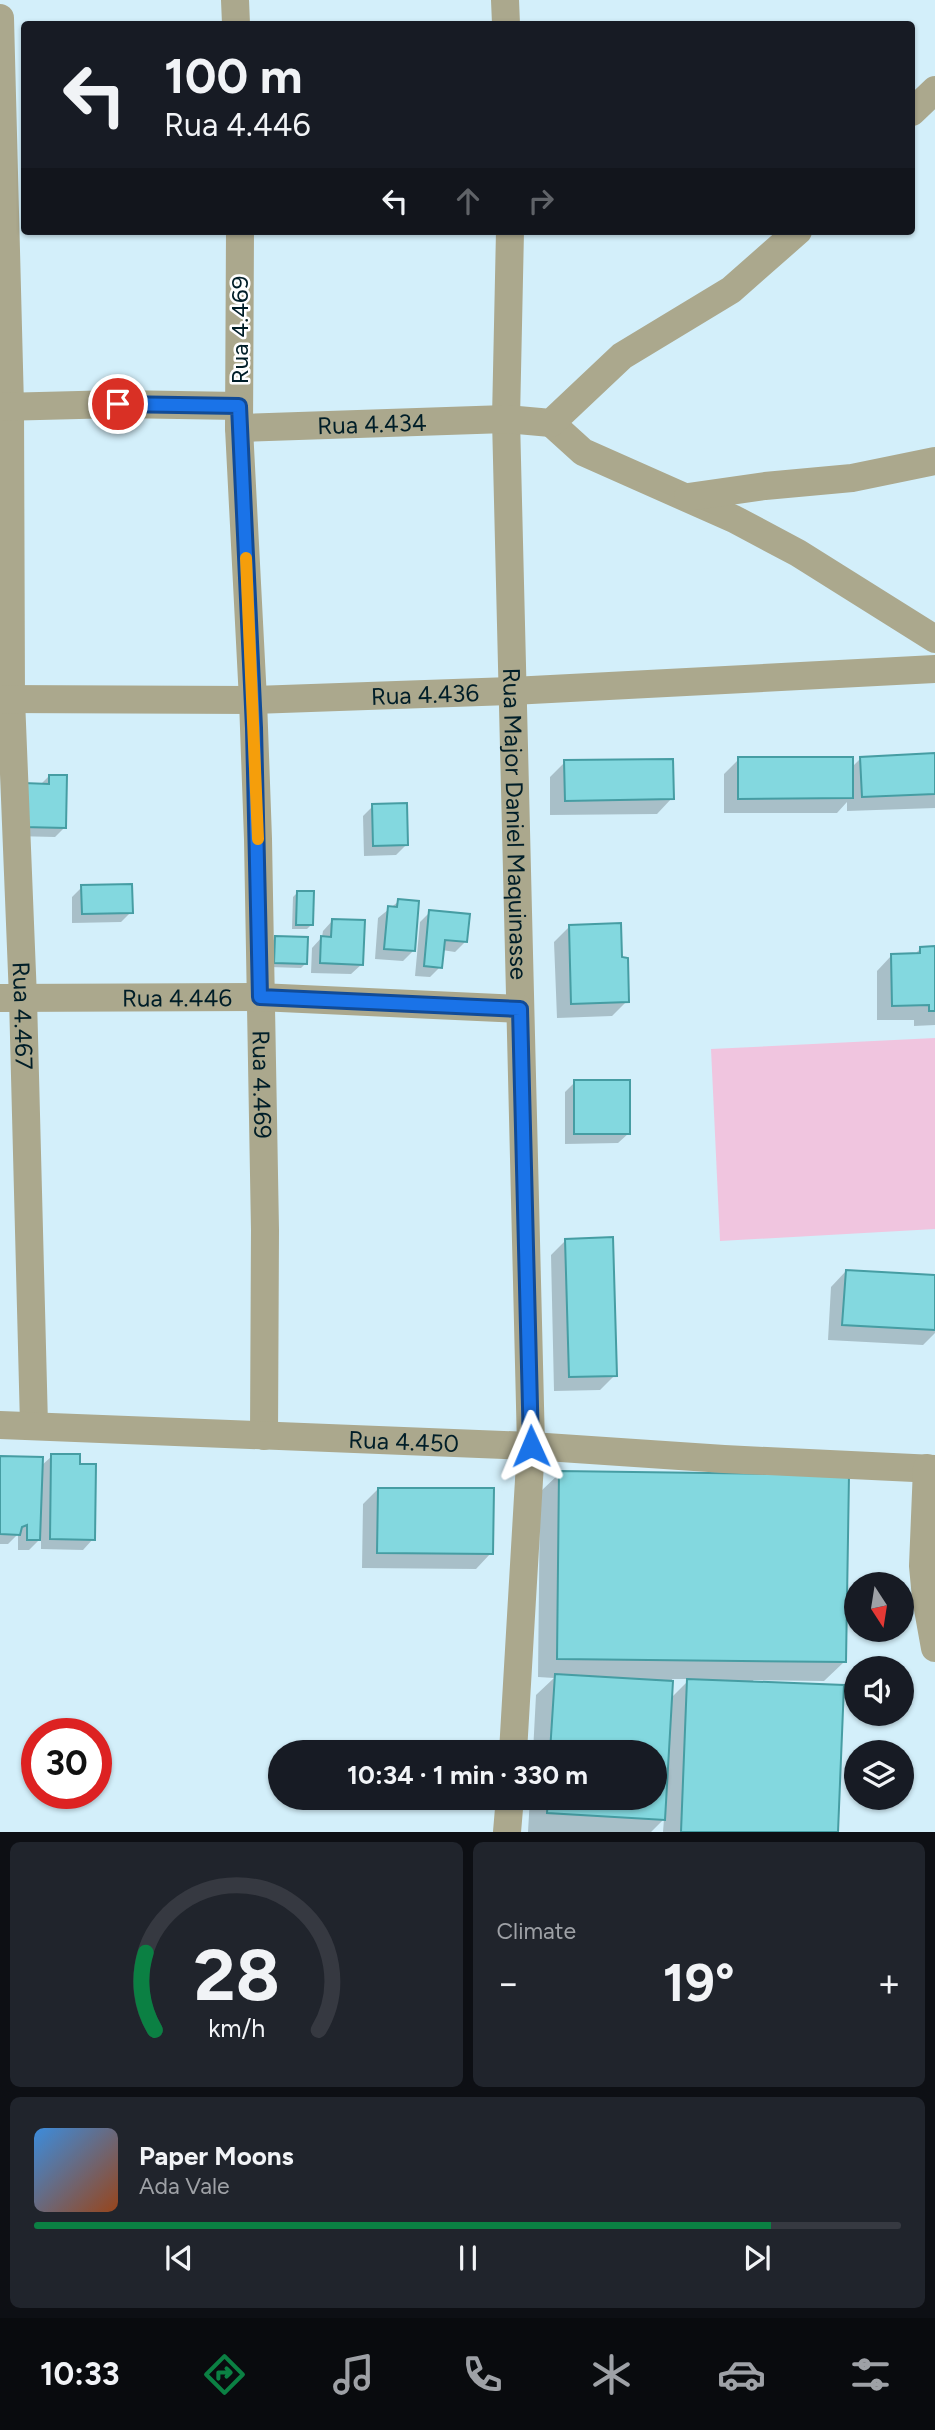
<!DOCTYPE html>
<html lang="en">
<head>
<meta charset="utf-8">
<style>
	:root { --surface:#171b24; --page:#20242c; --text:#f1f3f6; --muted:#9ea1a6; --line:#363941; --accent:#0b8043 }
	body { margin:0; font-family:Figtree,sans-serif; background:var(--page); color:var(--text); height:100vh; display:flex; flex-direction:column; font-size:26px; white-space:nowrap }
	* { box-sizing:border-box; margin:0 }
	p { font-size:23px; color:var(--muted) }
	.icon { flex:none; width:38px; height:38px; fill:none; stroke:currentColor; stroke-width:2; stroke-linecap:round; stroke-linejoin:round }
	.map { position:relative; height:1832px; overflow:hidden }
	.sheet { display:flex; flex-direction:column; gap:10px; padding:10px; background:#0d0f14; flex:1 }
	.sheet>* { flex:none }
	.banner { position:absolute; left:21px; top:21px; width:894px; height:214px; border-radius:7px; box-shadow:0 2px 5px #0004; background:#171b24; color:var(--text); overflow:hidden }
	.needle { width:46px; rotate:168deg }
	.fabs { position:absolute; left:844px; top:1572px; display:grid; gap:14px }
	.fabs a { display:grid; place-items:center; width:70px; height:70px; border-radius:50%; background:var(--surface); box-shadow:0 2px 5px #0004; font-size:35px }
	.speed { position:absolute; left:21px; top:1718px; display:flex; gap:14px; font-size:35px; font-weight:700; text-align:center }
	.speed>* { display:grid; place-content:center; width:91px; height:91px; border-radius:50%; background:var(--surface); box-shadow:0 2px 5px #0004; line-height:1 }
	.speed .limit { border:10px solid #d22; background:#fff; color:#111 }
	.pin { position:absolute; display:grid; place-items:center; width:60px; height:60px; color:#fff; margin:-30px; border:4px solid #fff; border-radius:50%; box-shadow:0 2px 7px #0007 }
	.me { position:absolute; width:77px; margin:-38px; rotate:359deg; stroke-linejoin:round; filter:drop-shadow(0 0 5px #0008) }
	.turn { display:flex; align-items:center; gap:24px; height:147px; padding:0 28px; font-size:32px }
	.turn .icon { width:91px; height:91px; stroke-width:2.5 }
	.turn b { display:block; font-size:49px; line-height:60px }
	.lanes { display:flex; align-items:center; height:66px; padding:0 28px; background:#0003; justify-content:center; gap:35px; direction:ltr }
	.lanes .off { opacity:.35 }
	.big { font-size:52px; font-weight:700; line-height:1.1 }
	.sheet .card { flex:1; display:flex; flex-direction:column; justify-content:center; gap:10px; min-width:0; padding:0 24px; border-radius:10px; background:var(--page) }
	.sheet .dial { align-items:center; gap:0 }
	.dial svg { height:182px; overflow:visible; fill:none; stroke:var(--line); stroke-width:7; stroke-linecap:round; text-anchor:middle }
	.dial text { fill:var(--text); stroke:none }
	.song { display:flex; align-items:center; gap:21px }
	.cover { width:84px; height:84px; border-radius:10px; background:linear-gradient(135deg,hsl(210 70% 55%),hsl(20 70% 35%)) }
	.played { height:7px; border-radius:4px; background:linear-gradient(90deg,var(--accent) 85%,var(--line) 85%) }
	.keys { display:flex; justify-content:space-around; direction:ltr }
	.heat { display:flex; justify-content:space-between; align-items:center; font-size:38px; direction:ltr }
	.sheet .tiles { flex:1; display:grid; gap:10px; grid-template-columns:1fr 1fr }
	.card:last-child { grid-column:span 2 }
	.trip { position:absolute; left:268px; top:1740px; width:399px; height:70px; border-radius:35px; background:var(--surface); box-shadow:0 2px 5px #0004; font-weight:700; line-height:70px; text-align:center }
	.dock { display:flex; height:112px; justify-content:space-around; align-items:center; background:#090b0e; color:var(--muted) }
	.dock .icon { width:49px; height:49px }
	.dock .on { color:var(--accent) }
	.dock b { font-size:32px; color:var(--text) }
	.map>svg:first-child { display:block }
</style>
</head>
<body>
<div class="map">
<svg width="935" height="1832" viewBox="0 0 935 1832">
	<rect width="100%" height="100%" fill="#d3effa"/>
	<path fill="#f0c5df" d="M935 1038V1229L720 1241 711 1049Z"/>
	<path fill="#0003" fill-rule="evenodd" d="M935 755V808L847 811V802L837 813H724V774L739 759 851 768 861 758Z
		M565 762 672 798 657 814 550 815V777Z
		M49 776 65 827 55 837 14 836 40 785Z
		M373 806 407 844 396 855 364 856 363 816Z
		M82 887 131 912 121 922 72 923V897Z
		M298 892 312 924 307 929H292L293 897Z
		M399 901 413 951 403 961 375 959 378 918Z
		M430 912 466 941 455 952 442 950 440 967 430 977 415 976 420 922Z
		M333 920 362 964 351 974 311 973 312 948 322 937 323 931Z
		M569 927 620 958 627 1001 612 1016 557 1018 554 942Z
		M275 938 306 963 301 968 270 967 271 943Z
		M921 948H935V1025L914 1026V1020H877V971L892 955H914Z
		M575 1082 629 1133 618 1143 565 1144V1092Z
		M566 1240 615 1375 600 1390 554 1391 551 1255Z
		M846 1271 935 1277V1333L923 1345 828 1340 831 1287Z
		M52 1456 93 1539 83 1550 41 1549V1538L29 1550H18V1534L8 1544H0V1458L41 1466Z
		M560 1473 844 1662 824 1681 753 1680 836 1832H663L664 1819 651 1832H528L530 1797H654V1752H533L536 1695 554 1678 538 1677 540 1492ZM672 1679H690L671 1698Z
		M378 1489 491 1553 476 1569 362 1568 363 1504Z"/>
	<path fill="#83d8df" stroke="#469da3" stroke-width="2" d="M935 753V794L862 797 860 757Z
		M738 757H853V798L738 799Z
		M673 759 674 799 565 801 564 760Z
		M49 775H67L66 828 23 827 24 783 49 784Z
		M407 803 408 845 373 846 372 804Z
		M132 884 133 913 82 914 81 885Z
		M297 891H314L313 925H296Z
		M398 899 419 901 415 951 384 949 388 906 397 907Z
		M429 910 470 914 467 942 445 940 442 968 424 966Z
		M332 919 365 920 363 965 320 963 321 936 331 937Z
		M621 923 622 957 628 958 629 1002 571 1004 569 925Z
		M275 936 308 937 307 964 274 963Z
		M935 946V1011H929V1005L892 1006 891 954 920 953V947Z
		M574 1080H630V1134H574Z
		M613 1237 617 1376 569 1377 565 1239Z
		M846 1270 935 1275V1330L842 1325Z
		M51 1454H80V1464H96L95 1540 50 1539Z
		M0 1456 43 1457 40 1540H27V1525L22 1527 20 1535 0 1534Z
		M559 1471 849 1475 846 1662 557 1659Z
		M378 1488H494L493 1554 377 1553Z
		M555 1674 673 1681 665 1820 547 1813 548 1797H654V1752H550Z
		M687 1679 844 1685 838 1832H681Z"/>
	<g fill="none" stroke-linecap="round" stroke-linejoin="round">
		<g stroke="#aba88d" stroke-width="28">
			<path d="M235 0 236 24"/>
			<path d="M505 0 506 24"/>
			<path id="s1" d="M0 18 10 406 11 699 23 998 34 1425"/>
			<path d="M912 112 935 90"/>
			<path id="s2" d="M240 231 239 428 253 700 258 839 265 1230 264 1436"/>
			<path id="s3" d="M510 231 506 419 531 1446 513 1752"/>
			<path d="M0 407 118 404 239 406"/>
			<path d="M551 423 583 452 734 519 798 553 935 639"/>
			<path id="s4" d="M239 428 506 419 551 423 622 356 731 290 798 231"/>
			<path d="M688 497 765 486 852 478 935 461"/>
			<path id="s5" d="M0 699 253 700 512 691 935 669"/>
			<path id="s6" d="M0 998 259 997 520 1009"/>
			<path id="s7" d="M0 1425 531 1446 724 1459 935 1469"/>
			<path d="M927 1468 923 1566 926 1598 935 1648"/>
			<path d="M507 1832 510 1797"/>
		</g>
	</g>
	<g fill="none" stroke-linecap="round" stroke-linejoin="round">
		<defs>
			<path id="route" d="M118 404 239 406 254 728 260 997 520 1009 531 1446"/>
		</defs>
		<use href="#route" stroke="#114b97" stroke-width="18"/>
		<use href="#route" stroke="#1a73e8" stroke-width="12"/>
		<path stroke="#f59e0b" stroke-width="12" d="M246 558 258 839"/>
	</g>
	<g text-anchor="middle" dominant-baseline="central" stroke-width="5" stroke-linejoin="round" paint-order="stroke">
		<g font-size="24" fill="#001e28" stroke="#fff">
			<text transform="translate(239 330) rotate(-90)">Rua 4.469</text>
			<text stroke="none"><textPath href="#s4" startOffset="133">Rua 4.434</textPath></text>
			<text stroke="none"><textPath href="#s5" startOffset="425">Rua 4.436</textPath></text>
			<text stroke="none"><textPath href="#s3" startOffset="593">Rua Major Daniel Maquinasse</textPath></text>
			<text stroke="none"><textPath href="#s6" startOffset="177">Rua 4.446</textPath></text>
			<text stroke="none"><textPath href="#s1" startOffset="998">Rua 4.467</textPath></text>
			<text stroke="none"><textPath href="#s2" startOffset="854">Rua 4.469</textPath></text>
			<text stroke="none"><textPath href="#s7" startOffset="404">Rua 4.450</textPath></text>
		</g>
	</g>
</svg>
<div class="fabs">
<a><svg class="needle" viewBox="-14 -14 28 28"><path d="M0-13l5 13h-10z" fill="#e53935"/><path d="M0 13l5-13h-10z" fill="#9ea1a6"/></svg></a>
<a><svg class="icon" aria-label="sound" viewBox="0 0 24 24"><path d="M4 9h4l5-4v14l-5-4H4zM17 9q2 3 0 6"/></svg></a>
<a><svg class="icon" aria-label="layers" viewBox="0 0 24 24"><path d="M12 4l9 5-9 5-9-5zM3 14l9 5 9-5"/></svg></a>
</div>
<div class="speed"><div class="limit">30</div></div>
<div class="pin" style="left:118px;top:404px;background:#d93025"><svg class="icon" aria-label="arrive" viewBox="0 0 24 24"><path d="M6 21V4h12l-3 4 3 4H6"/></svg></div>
<svg class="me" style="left:531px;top:1446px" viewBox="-20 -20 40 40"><path d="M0-17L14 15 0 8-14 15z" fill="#1a73e8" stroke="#fff" stroke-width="4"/></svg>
<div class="trip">10:34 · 1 min · 330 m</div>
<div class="banner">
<div class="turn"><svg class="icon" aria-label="left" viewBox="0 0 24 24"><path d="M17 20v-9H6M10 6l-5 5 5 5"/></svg><div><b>100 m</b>Rua 4.446</div></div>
<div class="lanes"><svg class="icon" aria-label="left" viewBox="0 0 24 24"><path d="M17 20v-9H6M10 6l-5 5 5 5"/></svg><svg class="icon off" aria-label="ahead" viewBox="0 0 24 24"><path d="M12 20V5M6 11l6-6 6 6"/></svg><svg class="icon off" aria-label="right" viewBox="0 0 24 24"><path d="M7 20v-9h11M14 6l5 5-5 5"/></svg></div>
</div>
</div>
<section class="sheet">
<div class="tiles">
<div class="card dial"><svg viewBox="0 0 100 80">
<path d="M14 69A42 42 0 1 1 86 69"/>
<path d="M14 69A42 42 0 0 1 10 35" stroke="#0b8043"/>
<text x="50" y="56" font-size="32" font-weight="700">28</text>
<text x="50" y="72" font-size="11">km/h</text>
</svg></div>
<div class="card"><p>Climate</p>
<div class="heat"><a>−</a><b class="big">19°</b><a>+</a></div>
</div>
<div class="card">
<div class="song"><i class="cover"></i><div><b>Paper Moons</b><p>Ada Vale</p></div></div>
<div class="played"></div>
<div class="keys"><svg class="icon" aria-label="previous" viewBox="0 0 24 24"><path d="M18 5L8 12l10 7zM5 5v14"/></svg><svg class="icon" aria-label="pause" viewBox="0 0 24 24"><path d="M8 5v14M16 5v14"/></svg><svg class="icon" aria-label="next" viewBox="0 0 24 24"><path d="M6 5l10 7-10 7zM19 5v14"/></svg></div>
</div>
</div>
</section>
<nav class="dock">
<b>10:33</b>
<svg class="icon on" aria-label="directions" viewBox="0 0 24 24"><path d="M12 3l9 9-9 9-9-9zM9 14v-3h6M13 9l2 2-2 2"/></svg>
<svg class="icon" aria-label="music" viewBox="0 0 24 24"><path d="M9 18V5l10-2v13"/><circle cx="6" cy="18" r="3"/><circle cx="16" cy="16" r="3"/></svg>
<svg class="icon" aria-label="phone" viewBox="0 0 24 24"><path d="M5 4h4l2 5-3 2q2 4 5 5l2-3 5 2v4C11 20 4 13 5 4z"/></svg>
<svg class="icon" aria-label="climate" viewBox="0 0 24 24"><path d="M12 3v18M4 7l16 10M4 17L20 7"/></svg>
<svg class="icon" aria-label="car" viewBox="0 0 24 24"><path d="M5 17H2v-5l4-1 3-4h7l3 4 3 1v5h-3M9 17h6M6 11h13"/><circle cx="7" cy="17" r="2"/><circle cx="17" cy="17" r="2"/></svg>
<svg class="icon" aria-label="filters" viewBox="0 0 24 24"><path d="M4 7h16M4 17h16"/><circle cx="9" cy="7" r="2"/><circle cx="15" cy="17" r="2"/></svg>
</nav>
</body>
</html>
